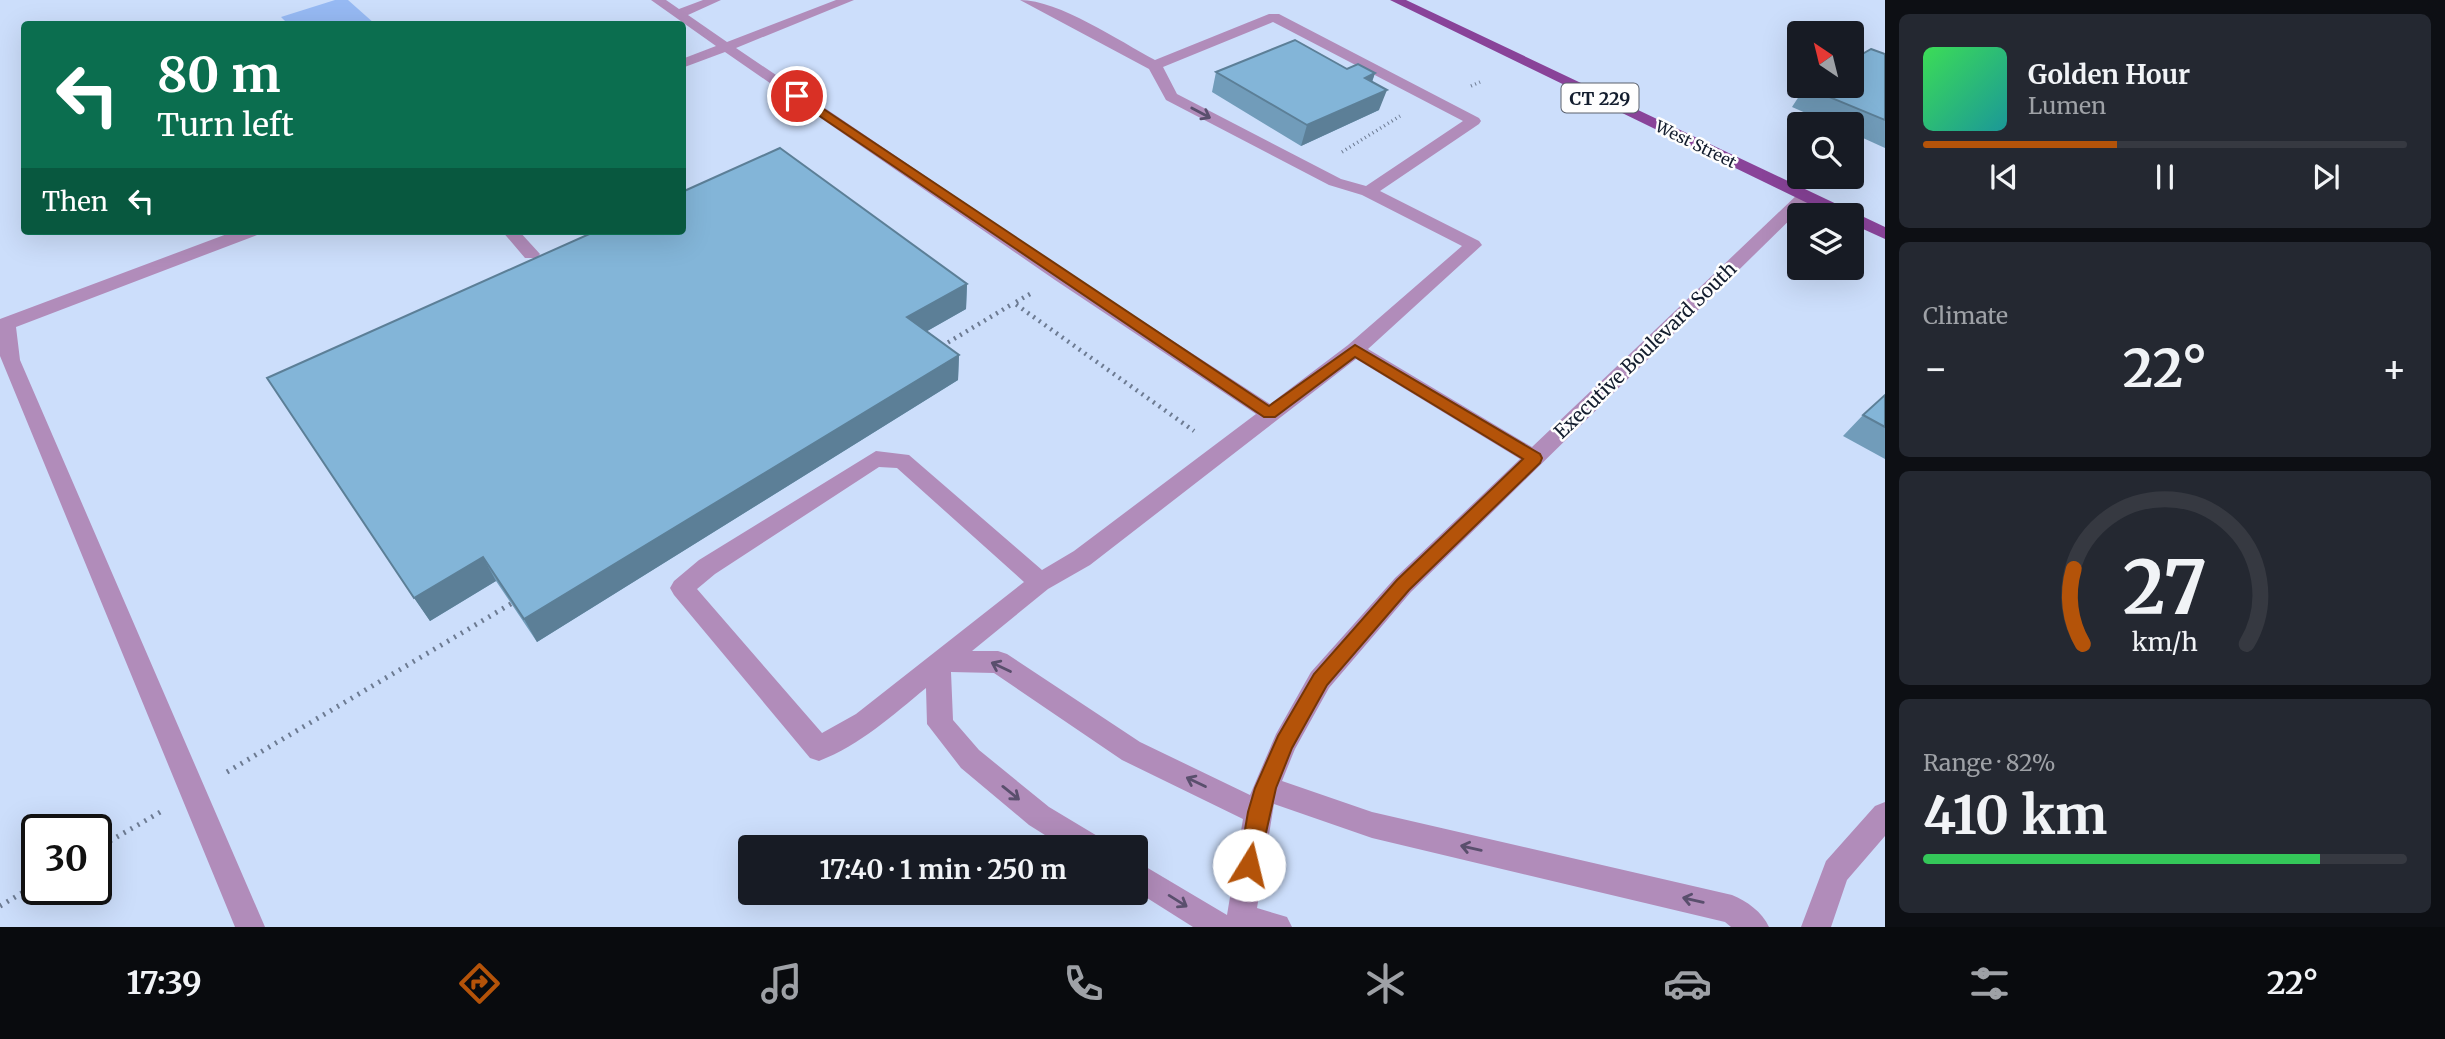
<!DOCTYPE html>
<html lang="en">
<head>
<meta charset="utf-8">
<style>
	:root { --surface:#171b24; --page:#242831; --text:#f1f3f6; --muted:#9ea1a6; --line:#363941; --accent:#b45309 }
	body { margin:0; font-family:Merriweather,serif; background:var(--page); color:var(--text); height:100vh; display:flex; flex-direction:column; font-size:26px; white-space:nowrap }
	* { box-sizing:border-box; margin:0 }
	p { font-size:23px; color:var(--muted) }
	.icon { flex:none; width:38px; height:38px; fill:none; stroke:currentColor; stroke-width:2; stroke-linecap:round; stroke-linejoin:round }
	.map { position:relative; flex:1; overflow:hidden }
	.drawer { display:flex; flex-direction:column; gap:14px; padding:14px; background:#0d0f14; width:560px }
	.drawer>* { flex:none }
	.hud { position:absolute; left:21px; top:21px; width:665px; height:214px; border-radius:7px; box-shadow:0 7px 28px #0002; background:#0b6e4f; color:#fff; overflow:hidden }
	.needle { width:46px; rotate:325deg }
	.fabs { position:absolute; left:1787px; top:21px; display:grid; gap:14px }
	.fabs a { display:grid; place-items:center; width:77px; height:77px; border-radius:7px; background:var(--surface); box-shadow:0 7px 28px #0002; font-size:35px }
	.speed { position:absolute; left:21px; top:814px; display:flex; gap:14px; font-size:35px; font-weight:700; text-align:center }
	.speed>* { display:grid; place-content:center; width:91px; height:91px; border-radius:50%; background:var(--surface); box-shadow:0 7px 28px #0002; line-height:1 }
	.speed .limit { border:4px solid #111; border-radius:10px; background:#fff; color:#111 }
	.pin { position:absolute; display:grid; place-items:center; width:60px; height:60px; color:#fff; margin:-30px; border:4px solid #fff; border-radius:50%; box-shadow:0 2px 7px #0007 }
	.me { position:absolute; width:77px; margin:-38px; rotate:9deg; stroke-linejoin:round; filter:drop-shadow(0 0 5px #0008) }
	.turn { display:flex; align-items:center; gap:24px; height:147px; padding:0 21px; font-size:32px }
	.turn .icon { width:91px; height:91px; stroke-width:2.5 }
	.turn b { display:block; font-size:49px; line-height:60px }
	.then { display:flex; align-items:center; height:66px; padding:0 21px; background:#0003; gap:14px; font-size:26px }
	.big { font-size:52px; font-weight:700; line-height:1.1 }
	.drawer .card { flex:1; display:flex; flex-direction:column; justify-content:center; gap:10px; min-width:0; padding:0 24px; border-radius:10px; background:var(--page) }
	.drawer .dial { align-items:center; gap:0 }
	.dial svg { height:182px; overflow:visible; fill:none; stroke:var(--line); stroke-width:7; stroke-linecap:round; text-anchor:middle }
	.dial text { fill:var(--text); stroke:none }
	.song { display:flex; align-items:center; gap:21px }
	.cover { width:84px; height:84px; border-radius:10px; background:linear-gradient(135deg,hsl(130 70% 55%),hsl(180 70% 35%)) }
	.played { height:7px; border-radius:4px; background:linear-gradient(90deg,var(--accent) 40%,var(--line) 40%) }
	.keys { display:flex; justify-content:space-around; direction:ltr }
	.heat { display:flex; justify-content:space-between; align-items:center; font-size:38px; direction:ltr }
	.charge { height:10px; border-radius:5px; background:linear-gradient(90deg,#34c759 82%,var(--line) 0) }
	.trip { position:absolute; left:738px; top:835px; width:410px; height:70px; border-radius:7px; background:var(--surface); box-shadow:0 7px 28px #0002; font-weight:700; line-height:70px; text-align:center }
	.tabs { display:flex; height:112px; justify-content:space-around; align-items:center; background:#090b0e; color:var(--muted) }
	.tabs .icon { width:49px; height:49px }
	.tabs .on { color:var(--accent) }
	.tabs b { font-size:32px; color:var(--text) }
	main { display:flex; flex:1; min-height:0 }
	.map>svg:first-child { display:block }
</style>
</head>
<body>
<main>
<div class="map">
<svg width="1885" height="927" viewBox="0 0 1885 927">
	<rect width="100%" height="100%" fill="#ccdefb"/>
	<path fill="#96b9f3" d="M335 0H348L375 24H288L281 17Z"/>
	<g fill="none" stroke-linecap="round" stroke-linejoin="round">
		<path stroke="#6d7b92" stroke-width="3.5" stroke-dasharray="1 3.5" stroke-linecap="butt" d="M1471 86 1480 82
			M1342 152 1400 116"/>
		<path stroke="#6d7b92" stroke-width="4.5" stroke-dasharray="2 5" stroke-linecap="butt" d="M1030 294 1014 303 1194 431
			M942 346 1014 303"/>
		<path stroke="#6d7b92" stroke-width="5" stroke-dasharray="2 6" stroke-linecap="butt" d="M227 772 514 602
			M96 849 162 811
			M0 906 37 884"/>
		<path fill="#b18cba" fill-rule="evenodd" d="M651 0H666L679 9 703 0H721L688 15 727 42 836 0H854L736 48 1067 272 1270 404 1348 345 1462 246 1362 195 1329 185 1166 100 1149 69 1020 0C1059 0 1119 41 1155 60L1269 14H1279L1479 118 1481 121 1479 124 1380 191 1479 241 1482 245 1368 349 1532 447 1799 193H1811L1813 196 1811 199 1411 592 1329 688 1295 749 1282 781 1372 812 1732 895C1747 901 1762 912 1769 927H1731L1725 922 1372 838 1274 804 1257 908 1287 917 1292 927H1193L1136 891V861L1227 915 1243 819 1122 760 994 673 951 672 953 720 979 750 1049 807 1099 837 1103 847H1064L1029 825 961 768 927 724 926 688C893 715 860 745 819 761L810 758 674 595 670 588 674 581 699 560 876 451 909 455 1042 570 1074 551 1256 414 1055 280 725 52 682 68V59L716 46ZM1273 22 1463 121 1366 186 1341 179 1177 94 1163 67ZM1356 359 1520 459 1395 578 1311 672 1276 734 1250 795 1140 742 1007 654 998 651H972L1048 589 1090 565ZM879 467 897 468 1024 582 856 714 822 733 697 589 715 574Z
			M235 231H259L257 235 16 327 20 360 265 927H235L0 356V319Z
			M502 231H519L540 254 537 258H525Z
			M1885 802V836L1847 880 1831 927H1801L1826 861 1875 806Z"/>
		<path fill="#894399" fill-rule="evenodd" d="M1390 0H1406L1885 227V239L1852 224V215H1832Z"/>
	</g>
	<path fill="#719cba" d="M1885 54V148L1852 133V124H1831L1792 107 1805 87Z
		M1347 69 1375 73 1372 82 1379 110 1301 146 1212 92 1216 72Z
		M967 284 966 309 927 331 959 355 958 380 537 642 496 581 430 621 267 378Z
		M1885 395V459L1843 436 1863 415Z"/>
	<path fill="#5c7f97" d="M1375 73 1368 93 1365 78Z
		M1387 90 1379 110 1301 146 1307 125Z
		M967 284 966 309 908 342 907 317Z
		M959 355 958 380 537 642 524 619Z
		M483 557 496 581 430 621 414 598Z"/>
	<path fill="#83b5d8" stroke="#5c7f97" stroke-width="2" d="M1295 40 1347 69 1358 64 1375 73 1365 78 1387 90 1307 125 1216 72Z
		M1871 49 1885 54V120L1805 87 1807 86H1852V60Z
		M780 148 967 284 907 317 959 355 524 619 483 557 414 598 267 378 596 231H682V192Z
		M1885 395V427L1863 415Z"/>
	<defs><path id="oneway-shaft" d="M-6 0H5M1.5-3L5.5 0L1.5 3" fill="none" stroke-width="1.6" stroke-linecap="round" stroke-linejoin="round" transform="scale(1.75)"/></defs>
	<g stroke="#5a4f6d">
		<use href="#oneway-shaft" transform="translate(1201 113) rotate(28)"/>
		<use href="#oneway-shaft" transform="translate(1001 667) rotate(-155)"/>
		<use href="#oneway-shaft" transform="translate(1196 782) rotate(-154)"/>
		<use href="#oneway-shaft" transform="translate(1011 793) rotate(39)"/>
		<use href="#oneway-shaft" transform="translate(1471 848) rotate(-167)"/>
		<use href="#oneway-shaft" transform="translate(1693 900) rotate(-167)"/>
		<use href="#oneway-shaft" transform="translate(1178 901) rotate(32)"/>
	</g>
	<path fill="#b45309" stroke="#753606" stroke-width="2" d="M793 94H801L1269 406 1355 345 1540 454 1542 458 1540 463 1409 590 1327 685 1292 748 1276 788 1257 873 1249 876 1242 873 1239 865 1248 812 1255 788 1278 736 1314 674 1397 580 1523 459 1355 357 1275 417H1264L793 98Z"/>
	<g text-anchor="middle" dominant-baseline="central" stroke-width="5" stroke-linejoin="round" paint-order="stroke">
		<g font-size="16" fill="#131d2e" stroke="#fefefe">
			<text transform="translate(1696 144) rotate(26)">West Street</text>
		</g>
		<rect fill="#fefefe" stroke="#5a606c" stroke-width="2" x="1561.5" y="83.5" width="77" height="29" rx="5"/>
		<g font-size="18" font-weight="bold" fill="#131d2e">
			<text x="1600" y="98">CT 229</text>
		</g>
		<g font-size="19" fill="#131d2e" stroke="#fefefe">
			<text transform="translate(1645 350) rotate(-44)">Executive Boulevard South</text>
		</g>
	</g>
</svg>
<div class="fabs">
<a><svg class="needle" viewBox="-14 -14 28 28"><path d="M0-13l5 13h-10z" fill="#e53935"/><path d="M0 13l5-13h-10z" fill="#9ea1a6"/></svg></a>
<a><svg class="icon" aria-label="search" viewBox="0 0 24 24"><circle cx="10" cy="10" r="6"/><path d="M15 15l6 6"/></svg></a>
<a><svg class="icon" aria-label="layers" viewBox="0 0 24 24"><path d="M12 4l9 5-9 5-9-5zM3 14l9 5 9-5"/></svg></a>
</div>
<div class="speed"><div class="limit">30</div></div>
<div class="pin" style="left:797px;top:96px;background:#d93025"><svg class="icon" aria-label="arrive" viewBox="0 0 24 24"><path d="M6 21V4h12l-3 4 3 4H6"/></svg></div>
<svg class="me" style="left:1249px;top:865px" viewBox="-20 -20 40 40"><circle r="19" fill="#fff"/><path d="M0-13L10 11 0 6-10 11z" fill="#b45309"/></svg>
<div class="trip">17:40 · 1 min · 250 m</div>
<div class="hud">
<div class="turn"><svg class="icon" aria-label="left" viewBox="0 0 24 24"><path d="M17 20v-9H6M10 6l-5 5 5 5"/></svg><div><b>80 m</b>Turn left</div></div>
<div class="then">Then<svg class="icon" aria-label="left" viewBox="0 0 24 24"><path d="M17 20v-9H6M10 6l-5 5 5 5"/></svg></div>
</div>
</div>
<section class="drawer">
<div class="card">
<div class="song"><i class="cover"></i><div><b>Golden Hour</b><p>Lumen</p></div></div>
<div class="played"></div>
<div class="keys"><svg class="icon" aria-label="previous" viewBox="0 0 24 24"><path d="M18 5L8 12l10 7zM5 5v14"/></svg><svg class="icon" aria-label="pause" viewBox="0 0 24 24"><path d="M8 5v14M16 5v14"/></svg><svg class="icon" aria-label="next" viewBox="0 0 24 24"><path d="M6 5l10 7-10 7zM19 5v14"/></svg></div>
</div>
<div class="card"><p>Climate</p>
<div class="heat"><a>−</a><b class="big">22°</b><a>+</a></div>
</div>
<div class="card dial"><svg viewBox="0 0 100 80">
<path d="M14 69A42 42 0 1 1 86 69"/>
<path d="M14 69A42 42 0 0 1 10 36" stroke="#b45309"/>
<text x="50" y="56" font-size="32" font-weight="700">27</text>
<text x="50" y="72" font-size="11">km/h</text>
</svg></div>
<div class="card"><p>Range · 82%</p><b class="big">410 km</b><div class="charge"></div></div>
</section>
</main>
<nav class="tabs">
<b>17:39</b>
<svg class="icon on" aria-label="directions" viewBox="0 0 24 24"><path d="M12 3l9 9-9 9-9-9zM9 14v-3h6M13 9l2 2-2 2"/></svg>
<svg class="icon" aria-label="music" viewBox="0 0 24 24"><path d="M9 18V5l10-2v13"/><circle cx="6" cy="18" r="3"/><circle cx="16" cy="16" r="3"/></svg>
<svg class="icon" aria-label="phone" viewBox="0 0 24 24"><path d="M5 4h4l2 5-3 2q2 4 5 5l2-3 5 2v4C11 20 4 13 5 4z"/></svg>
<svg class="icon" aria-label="climate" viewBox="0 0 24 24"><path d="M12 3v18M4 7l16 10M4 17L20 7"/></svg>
<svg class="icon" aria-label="car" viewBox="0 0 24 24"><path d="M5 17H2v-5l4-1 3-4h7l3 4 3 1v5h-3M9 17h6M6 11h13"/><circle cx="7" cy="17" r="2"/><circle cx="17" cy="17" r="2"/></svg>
<svg class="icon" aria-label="filters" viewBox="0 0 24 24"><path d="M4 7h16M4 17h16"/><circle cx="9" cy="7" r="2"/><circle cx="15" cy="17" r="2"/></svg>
<b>22°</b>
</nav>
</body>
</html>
